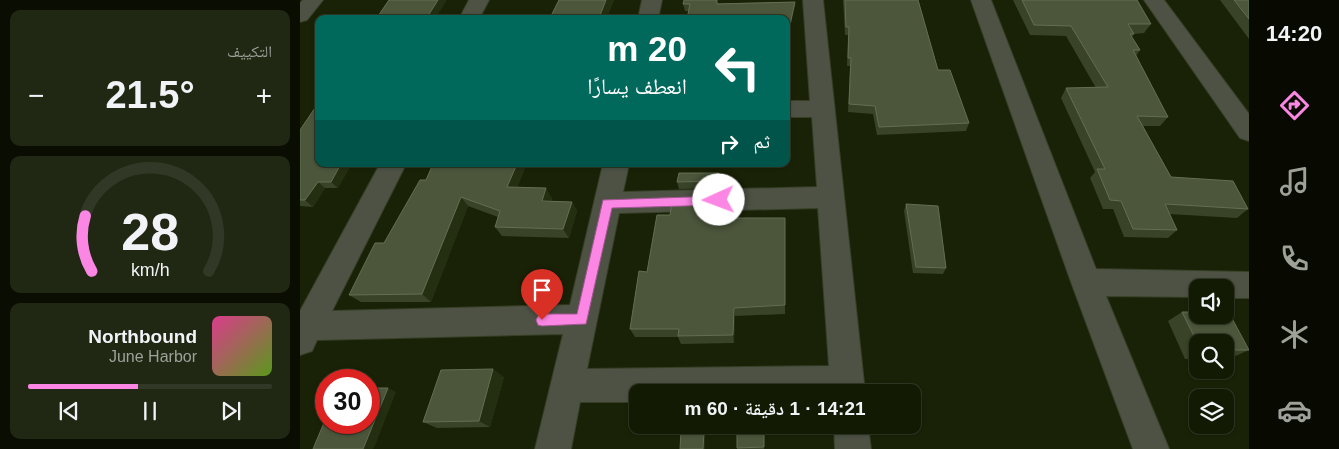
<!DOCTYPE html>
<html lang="ar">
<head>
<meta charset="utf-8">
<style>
	:root { --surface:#131a04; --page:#202713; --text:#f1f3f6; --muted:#9da19a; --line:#323826; --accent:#fc86e4 }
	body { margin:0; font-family:Helvetica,"Noto Naskh Arabic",sans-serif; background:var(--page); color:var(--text); direction:rtl; height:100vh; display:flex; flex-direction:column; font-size:19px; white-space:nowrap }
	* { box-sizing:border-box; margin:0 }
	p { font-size:16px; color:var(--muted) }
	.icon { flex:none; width:28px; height:28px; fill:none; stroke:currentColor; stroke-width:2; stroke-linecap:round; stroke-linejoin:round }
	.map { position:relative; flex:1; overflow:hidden; direction:ltr }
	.side { display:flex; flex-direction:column; gap:10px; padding:10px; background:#0a0e02; width:300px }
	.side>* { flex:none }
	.top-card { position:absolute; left:15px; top:15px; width:475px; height:152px; border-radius:10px; box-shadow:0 1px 4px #0004,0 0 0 1px var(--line); direction:rtl; background:#00695c; color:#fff; overflow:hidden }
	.buttons { position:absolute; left:889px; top:279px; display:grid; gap:10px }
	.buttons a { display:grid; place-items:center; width:45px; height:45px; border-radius:10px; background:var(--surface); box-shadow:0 1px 4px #0004,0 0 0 1px var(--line); font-size:25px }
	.speed { position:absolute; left:15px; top:369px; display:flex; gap:10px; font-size:25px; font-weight:700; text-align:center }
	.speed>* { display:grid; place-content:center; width:65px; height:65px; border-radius:50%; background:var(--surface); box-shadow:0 1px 4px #0004,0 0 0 1px var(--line); line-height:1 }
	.speed .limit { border:8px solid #d22; background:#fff; color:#111 }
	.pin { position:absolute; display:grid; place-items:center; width:42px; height:42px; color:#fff; margin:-51px -21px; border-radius:50% 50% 50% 0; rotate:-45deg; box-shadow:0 0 5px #0007 }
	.pin .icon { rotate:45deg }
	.me { position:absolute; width:55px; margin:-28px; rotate:268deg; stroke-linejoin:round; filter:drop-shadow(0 0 4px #0008) }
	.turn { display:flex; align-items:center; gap:18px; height:105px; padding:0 20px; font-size:22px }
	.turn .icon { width:65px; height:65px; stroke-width:2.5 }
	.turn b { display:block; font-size:35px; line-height:42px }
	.then { display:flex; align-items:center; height:48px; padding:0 20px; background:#0003; gap:10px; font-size:19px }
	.big { font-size:38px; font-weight:600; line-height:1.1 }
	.side .widget { flex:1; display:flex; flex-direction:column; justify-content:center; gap:8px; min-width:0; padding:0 18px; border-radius:10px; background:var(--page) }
	.side .dial { align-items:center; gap:0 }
	.dial svg { height:130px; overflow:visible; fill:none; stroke:var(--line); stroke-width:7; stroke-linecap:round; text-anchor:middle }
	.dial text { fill:var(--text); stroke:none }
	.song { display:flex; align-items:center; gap:15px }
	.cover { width:60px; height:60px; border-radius:8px; background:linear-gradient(135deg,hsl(330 70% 55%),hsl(90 70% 35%)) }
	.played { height:5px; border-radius:2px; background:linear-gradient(90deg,var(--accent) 45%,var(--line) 45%) }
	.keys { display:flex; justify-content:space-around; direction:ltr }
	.heat { display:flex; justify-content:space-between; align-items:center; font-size:28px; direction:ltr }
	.trip { position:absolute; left:329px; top:384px; width:292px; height:50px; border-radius:10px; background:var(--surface); box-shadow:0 1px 4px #0004,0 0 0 1px var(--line); font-weight:600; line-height:50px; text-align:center; direction:rtl }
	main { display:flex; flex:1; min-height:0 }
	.tabs { display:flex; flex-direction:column; width:90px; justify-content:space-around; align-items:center; background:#080a02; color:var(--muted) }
	.tabs .icon { width:35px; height:35px }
	.tabs .active { color:var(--accent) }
	.tabs b { font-size:22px; color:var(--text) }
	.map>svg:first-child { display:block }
</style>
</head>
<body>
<main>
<nav class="tabs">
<b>14:20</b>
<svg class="icon active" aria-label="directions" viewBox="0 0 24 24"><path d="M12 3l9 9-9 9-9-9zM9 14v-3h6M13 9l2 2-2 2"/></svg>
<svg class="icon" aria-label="music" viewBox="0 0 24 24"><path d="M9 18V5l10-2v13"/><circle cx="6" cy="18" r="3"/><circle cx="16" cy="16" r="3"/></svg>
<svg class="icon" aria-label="phone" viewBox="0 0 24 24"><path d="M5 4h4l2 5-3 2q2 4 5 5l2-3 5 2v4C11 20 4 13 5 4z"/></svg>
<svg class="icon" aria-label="climate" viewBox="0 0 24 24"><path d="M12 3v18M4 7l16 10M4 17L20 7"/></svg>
<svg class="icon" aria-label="car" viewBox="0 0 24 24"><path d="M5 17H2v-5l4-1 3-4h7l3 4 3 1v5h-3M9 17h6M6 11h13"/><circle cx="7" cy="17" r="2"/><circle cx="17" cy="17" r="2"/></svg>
</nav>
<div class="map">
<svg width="949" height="449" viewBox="0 0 949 449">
	<rect width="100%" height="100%" fill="#192206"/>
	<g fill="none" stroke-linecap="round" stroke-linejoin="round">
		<defs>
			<path id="minor" d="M3 0H23L7 20 0 22V3Z
				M169 0H189L179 19H159Z
				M342 0H362L358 19H338Z
				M503 0H523L565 392H338V402H280L271 449H235L263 334 17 340 12 351 0 355V311L80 164H106L32 311 270 305 303 164H329L323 192 517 187 512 117H486V101H510ZM518 208 529 366 287 369 319 213Z
				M671 0H691L796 269 949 272V298H925V288H898V297L806 296 869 449H833L771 282Z
				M844 0H864L949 114V141L940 138Z
				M534 425H568L571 449H535Z"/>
		</defs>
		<use href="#minor" stroke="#363f24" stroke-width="2"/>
		<use href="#minor" fill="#4d5245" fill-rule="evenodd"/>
	</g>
	<path fill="#384327" d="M259 0H314L306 19H253L251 16Z
		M543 0H618L638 70 669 123 666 131 577 135 573 114 548 112 550 66H547L548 35H545Z
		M713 0H837L851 24 844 33 834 34 832 37 840 50 836 56 868 117 860 126H843L871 177 948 209 937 218 869 214 877 230 868 238 824 237 813 209H803L790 178 795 172 761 98 766 88H796L766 36 730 35Z
		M920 0H949V39Z
		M495 2 494 9 486 19 385 11 383 4Z
		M0 130 38 188H25L13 207 0 206Z
		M126 180 217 188 252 198 251 201 272 202 277 211 269 238 202 236 195 227 198 217 168 206 131 302H61L49 295Z
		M420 180V188L379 189 377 182Z
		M606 204 646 268 643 274 613 273 604 211Z
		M434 212V218L485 305V314L435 316 434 343 381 344 378 337H335L330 329 347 272 370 215Z
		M882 312 949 350 931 358H925V342H898V359H885L868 321Z
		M204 377 190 427 137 428 123 422Z
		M464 425V449H437V448Z"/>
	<path fill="#242e11" d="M138 0H147L135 19H126Z
		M306 0H314L306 19H299V18Z
		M495 2 494 9 486 50V43Z
		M41 164H52L38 188 31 182Z
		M217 164H227L214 196 207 187Z
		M18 182 25 188 13 207 5 200Z
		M246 188 252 198 248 210 242 201Z
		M161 197 168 206 131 302 122 294Z
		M272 202 277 211 269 238 263 229Z
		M417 202 418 212 416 213Z
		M434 308 435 316 434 343 433 335Z
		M193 369 204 377 190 427 179 421Z
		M88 388 96 392 76 443 73 449H63Z
		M404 432 405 435V449H403Z"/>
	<path fill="#4b563b" stroke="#646e54" d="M89 0H138L126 19H76Z
		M259 0H306L299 18 251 16Z
		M384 0H417V4L495 2 486 43V19H387L390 4H383Z
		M545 0H618L638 70H650L669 123 579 127 575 106 549 104 551 58H548L549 27H546Z
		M722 0H837L851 24H828L834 34H830L840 50H833L868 117 837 116 871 177 933 181 948 209 865 204 877 230 833 229 821 201 810 200 797 169H805L766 88 808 87 771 26 734 25Z
		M934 0H949V19Z
		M19 102V164H41L31 182H18L5 200H0V130Z
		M133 164H217L207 187 246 188 242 201 272 202 263 229 195 227 200 211 161 197 122 294 49 295 75 243H84L120 180H126Z
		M379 173H419V181L377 182Z
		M417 202 416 213 434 212V218H485V305L434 308 433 335 378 336 379 329H330L339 271 347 272 357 215H370L372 203Z
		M606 204 638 206 646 268 616 267Z
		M925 311H928L949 350H925V342H898V344L882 312H898V315H925Z
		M193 369 179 421 123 422 141 370Z
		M69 388H88L63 449H13L26 418V422H69Z
		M437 425H464V447L437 448Z
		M381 431 404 432 403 449H380Z"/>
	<path fill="#fc86e4" stroke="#a45794" d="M419 196 425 200 419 205 312 208 286 324 242 326 238 325 236 320 238 316 242 314H277L303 200Z"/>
</svg>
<div class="buttons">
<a><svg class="icon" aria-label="sound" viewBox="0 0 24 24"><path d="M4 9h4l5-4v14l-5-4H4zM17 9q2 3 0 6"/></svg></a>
<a><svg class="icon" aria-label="search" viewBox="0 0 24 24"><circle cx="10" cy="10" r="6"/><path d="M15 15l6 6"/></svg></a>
<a><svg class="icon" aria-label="layers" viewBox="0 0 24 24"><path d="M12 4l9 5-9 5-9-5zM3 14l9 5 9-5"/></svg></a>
</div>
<div class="speed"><div class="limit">30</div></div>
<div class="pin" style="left:242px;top:320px;background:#d93025"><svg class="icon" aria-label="arrive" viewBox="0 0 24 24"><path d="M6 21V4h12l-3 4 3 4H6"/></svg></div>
<svg class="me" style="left:419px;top:200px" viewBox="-20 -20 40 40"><circle r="19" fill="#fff"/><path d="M0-13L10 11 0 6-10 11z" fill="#fc86e4"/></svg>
<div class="trip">14:21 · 1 دقيقة · 60 m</div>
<div class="top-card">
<div class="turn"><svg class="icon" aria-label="left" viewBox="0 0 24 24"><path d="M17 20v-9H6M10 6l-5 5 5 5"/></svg><div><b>20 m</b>انعطف يسارًا</div></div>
<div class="then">ثم<svg class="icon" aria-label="right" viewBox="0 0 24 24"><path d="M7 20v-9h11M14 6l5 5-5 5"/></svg></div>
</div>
</div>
<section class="side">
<div class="widget"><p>التكييف</p>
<div class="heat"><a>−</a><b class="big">21.5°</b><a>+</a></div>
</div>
<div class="widget dial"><svg viewBox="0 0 100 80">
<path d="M14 69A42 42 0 1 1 86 69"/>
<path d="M14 69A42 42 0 0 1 10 35" stroke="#fc86e4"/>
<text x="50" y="56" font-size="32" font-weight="700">28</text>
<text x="50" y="72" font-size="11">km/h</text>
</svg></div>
<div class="widget">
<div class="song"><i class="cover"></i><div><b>Northbound</b><p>June Harbor</p></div></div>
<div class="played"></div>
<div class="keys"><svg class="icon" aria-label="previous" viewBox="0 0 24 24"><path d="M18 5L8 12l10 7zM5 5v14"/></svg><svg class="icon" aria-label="pause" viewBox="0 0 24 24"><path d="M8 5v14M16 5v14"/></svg><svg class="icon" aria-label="next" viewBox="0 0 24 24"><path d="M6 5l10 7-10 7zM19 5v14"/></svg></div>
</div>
</section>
</main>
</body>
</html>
